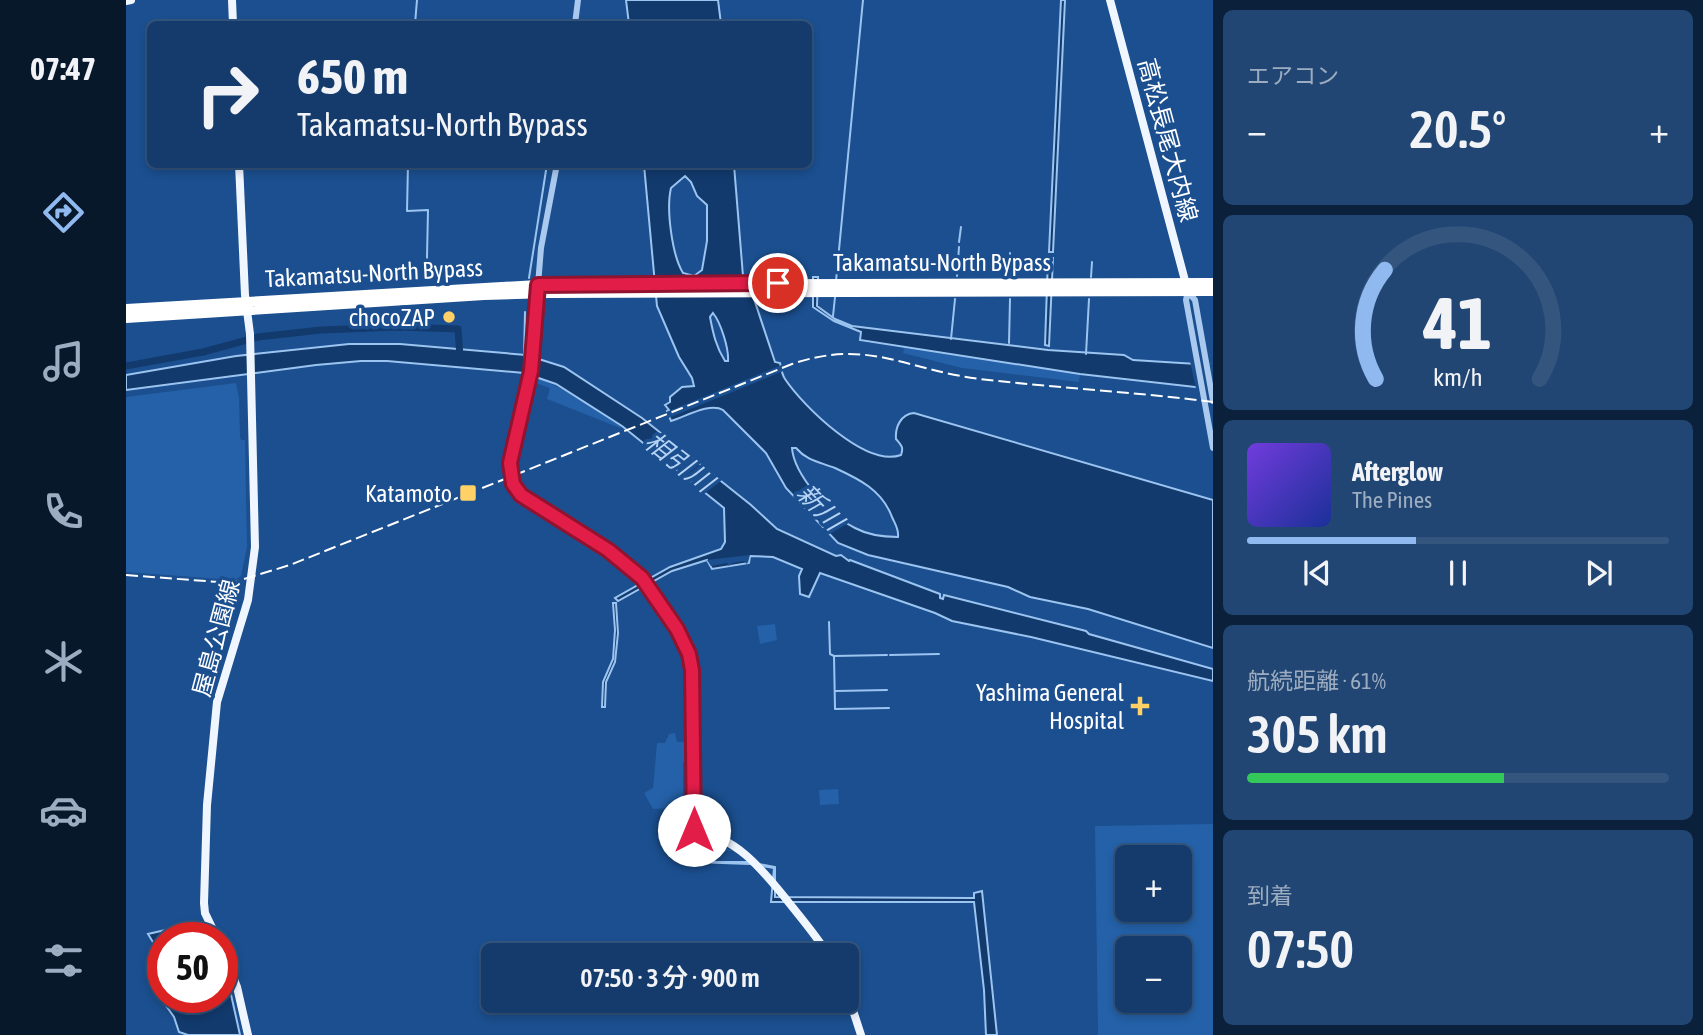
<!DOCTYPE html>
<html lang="ja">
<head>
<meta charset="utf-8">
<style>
	:root { --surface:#143b6b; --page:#214673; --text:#f1f3f6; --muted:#9dadc1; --line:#33557e; --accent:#90b9f0 }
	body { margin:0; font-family:"Asap Condensed","Noto Sans JP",sans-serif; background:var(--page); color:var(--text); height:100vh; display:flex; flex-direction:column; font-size:26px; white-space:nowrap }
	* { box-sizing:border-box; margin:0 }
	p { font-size:23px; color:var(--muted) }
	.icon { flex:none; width:38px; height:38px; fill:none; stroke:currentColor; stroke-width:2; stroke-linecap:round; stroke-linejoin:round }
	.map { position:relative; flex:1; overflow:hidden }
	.panel { display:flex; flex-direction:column; gap:10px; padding:10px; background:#0b203b; width:490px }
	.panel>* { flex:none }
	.banner { position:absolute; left:21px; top:21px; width:665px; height:147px; border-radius:10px; box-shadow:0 4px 10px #0003,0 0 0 2px var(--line); background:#143b6b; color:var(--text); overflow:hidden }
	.fabs { position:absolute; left:989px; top:845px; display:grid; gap:14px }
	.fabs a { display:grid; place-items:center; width:77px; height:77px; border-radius:10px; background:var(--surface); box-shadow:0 4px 10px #0003,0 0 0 2px var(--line); font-size:35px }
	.speed { position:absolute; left:21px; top:922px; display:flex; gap:14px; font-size:35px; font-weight:700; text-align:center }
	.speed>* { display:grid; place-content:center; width:91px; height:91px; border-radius:50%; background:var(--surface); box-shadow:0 4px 10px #0003,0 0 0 2px var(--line); line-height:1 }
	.speed .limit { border:10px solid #d22; background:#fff; color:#111 }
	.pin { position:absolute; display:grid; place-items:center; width:60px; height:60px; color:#fff; margin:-30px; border:4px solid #fff; border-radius:50%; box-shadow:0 2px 7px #0007 }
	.me { position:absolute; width:77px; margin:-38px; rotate:0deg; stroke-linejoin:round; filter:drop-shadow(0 0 5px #0008) }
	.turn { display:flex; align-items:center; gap:24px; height:147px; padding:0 35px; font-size:32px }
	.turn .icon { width:91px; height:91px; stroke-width:2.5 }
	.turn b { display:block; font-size:49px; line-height:60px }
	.big { font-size:52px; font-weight:600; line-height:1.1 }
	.panel .tile { flex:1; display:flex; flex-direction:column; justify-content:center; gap:10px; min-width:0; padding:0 24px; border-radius:10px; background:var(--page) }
	.panel .dial { align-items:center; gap:0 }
	.dial svg { height:182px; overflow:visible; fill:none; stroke:var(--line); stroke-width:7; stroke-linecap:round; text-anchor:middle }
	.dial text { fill:var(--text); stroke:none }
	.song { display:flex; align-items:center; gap:21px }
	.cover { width:84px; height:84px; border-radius:10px; background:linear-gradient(135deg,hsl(260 70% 55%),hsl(230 70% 35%)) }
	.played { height:7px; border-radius:4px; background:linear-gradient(90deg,var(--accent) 40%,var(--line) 40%) }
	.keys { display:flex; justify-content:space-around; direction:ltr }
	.heat { display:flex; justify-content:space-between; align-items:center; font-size:38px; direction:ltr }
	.charge { height:10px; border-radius:5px; background:linear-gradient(90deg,#34c759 61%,var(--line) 0) }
	.trip { position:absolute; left:355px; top:943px; width:378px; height:70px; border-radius:10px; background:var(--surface); box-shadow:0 4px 10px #0003,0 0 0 2px var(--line); font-weight:600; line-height:70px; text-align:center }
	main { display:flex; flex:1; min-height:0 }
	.tabs { display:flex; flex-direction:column; width:126px; justify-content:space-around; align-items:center; background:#08182b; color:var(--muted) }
	.tabs .icon { width:49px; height:49px }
	.tabs .selected { color:var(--accent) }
	.tabs b { font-size:32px; color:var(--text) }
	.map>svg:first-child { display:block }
</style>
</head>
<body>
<main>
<nav class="tabs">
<b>07:47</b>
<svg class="icon selected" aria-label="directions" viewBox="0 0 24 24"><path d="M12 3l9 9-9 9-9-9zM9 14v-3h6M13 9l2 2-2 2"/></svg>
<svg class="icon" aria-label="music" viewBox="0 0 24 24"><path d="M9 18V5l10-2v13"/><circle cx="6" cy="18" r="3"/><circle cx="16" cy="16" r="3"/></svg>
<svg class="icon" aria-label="phone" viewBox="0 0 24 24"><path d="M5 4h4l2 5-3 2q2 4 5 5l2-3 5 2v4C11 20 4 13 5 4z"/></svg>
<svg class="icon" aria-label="climate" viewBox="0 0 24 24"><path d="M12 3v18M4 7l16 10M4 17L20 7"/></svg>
<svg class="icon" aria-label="car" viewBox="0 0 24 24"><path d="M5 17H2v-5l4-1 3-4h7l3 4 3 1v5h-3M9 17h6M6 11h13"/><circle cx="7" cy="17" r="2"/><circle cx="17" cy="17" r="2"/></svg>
<svg class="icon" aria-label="filters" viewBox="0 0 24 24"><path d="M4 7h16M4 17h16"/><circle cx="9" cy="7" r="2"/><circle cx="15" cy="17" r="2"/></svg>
</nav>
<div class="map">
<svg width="1087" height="1035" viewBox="0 0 1087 1035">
	<rect width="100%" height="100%" fill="#1b4f8f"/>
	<path fill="#2461a8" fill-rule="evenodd" d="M778 347 954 374 953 382 836 368 777 353Z
		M411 377 454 398 496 426 494 428 421 399 424 388 410 383Z
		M110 383 113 398 114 437 115 440H119L121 547 115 576 109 580 0 572V397Z
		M649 624 651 640 634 644 631 626Z
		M549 733 551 742H564V761L557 762V800H563V807L527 809 518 793 527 788 531 743H539L543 734Z
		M712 789 713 804 694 805 693 790Z
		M573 812 587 813V829L576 825Z
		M1087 824V1035H972L969 826ZM1001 858H1054V910H1001ZM1001 948H1054V1001H1001Z
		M580 840 607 851 569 850V844Z"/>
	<path fill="#123a6d" stroke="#9cc4f0" stroke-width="2" fill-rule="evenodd" d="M500 0H592L595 24H503Z
		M935 0H939L927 252H923Z
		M518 165H608L617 276 628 299 649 362 654 363C655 368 656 375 659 379 677 406 740 468 775 455 778 447 775 445 770 439 769 427 775 414 788 413L1087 500V648L962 609 904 597 882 587 742 555 712 543 660 488 640 453 597 410C584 402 559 417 545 421L541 411 543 410 539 405 544 402V397L556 387 568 386 566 378 553 357 531 306ZM559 176 565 182 571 196 581 205V241L576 270 568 276 557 273C546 255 540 209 545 188ZM587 313C595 323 603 349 602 361H599C590 347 587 333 584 317ZM666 448H670C681 461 694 462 709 468 733 479 756 490 766 517 769 524 773 529 772 537 758 537 742 535 729 528 705 516 668 475 666 448Z
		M922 258H927L923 346 919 345Z
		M687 277H692L691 306 709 319 726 326 922 350 998 355 1007 360 1087 365V389L954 374 734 340 735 332 708 321 687 307Z
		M223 344H274L400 355 438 367 516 418 625 505 651 529 710 556 715 555 723 561 724 560 814 594V598L817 599 818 595 960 631 963 634 1087 669V681L905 637 826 621 809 613 694 573 683 597 674 594 673 576 676 569 647 557 624 556 623 563 586 569 581 560 546 571 492 601 489 598 544 567 595 549 599 542 598 508 496 426 430 384 398 373 261 361H235L190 365 0 390V375L110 356Z
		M487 603H490L492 633 489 662 480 682 479 707H476L477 682 487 659 489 630Z
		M568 862H622L649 867V897L844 898H848V893L856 891 871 1035H860L858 990 848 902H645L648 868 624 864Z
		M48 928 70 938H37V998H96V973L102 981 114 1035H62L53 1032 48 1017 36 1000 33 952 22 934Z"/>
	<path fill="#1b4f8f" d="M1064 361 1087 364V391L1070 389Z
		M658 364 660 370 540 419 538 413Z
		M624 555 621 564 618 561 606 563 603 566 601 563 585 566 581 560Z"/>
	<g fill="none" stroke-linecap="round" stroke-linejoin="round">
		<path stroke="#9cc4f0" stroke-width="2" d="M289 24 291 0
			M282 164 281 211 302 210 301 257 304 281
			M833 242 835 227
			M831 276 833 247
			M884 276V253
			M965 277 966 262
			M403 278 421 164
			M710 281 737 0
			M707 316 709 297
			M303 328V307
			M825 339 829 299
			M883 343 884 299
			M960 354 963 299
			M398 357 399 312
			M703 622 704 654 708 656 761 655
			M764 655 813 654
			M708 656 709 709 763 708
			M710 691 761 690"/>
		<path stroke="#123a6d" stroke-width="7" d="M0 366 77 352 132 337 195 330 272 327 332 329 334 357"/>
		<path stroke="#a9c9ee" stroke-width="6" d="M449 24 452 0
			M412 285 415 248 431 164
			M1062 291 1060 300 1087 448
			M1062 292 1069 300 1087 401"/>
		<path stroke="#f0f6ff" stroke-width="8" d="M106 0 107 24
			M984 0 1061 288
			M0 1 5 0
			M412 288 406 371 384 463 387 484 400 499 482 550 516 578 551 630 563 654 566 670 568 830C611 838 634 867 660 899 675 918 690 935 703 956
			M91 938 79 913 78 903 81 805 91 702 122 600 129 547 124 334 119 295 113 164
			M96 948 111 987 122 1035
			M721 992 735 1035"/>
		<path stroke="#fff" stroke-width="10" d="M0 309 412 285 1087 283
			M0 318 358 295 423 293 1087 291"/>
		<path stroke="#fff" stroke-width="2" stroke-dasharray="12 5" stroke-linecap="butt" d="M0 575 105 583 164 565 666 364C743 338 780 370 854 379 931 388 1009 392 1087 402"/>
	</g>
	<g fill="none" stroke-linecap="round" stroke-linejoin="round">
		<defs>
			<path id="route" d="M568 830 566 670 563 654 551 629 516 578 482 550 395 495 387 484 384 463 405 371 412 285 652 283"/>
		</defs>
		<use href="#route" stroke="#92132f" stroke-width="18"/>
		<use href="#route" stroke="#e11d48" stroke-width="12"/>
	</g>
	<g fill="#ffd166" stroke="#1b4f8f" stroke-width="2.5">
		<circle cx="323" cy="317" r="7"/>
		<rect x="333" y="484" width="18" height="18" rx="3.5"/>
		<path d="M1010.5 695.5h7v7h7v7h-7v7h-7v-7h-7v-7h7z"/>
	</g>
	<g text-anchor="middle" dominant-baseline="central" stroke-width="7" stroke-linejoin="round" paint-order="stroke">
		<g font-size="24" fill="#fff" stroke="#1b4f8f">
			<text transform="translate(1042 140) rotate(75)">高松長尾大内線</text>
			<text x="816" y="262">Takamatsu-North Bypass</text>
			<text transform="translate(248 273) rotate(-3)">Takamatsu-North Bypass</text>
			<text transform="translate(90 638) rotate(-75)">屋島公園線</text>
		</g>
		<g font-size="24" fill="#fff" stroke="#1b4f8f" text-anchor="end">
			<text x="309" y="317">chocoZAP</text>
			<text x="326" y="493">Katamoto</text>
			<text x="998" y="692">Yashima General<tspan x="998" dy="28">Hospital</tspan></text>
		</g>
		<g font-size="26" font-style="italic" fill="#b5d3f5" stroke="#1b4f8f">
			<text transform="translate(553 462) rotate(38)">相引川</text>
			<text transform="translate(694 507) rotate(46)">新川</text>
		</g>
	</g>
</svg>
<div class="fabs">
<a>+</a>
<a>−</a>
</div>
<div class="speed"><div class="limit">50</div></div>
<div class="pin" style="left:652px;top:283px;background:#d93025"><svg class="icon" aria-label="arrive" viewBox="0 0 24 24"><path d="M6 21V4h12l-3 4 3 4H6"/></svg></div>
<svg class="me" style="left:568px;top:830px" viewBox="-20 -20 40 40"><circle r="19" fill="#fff"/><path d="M0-13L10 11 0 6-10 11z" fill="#e11d48"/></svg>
<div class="trip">07:50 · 3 分 · 900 m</div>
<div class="banner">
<div class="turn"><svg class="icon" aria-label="right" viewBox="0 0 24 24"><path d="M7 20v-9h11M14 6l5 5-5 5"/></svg><div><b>650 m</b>Takamatsu-North Bypass</div></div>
</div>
</div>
<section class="panel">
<div class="tile"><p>エアコン</p>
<div class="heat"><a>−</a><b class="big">20.5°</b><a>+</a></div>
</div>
<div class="tile dial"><svg viewBox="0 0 100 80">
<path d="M14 69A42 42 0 1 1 86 69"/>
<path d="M14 69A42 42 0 0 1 18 21" stroke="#90b9f0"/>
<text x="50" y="56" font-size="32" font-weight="700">41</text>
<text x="50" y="72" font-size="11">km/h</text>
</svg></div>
<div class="tile">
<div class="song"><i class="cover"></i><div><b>Afterglow</b><p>The Pines</p></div></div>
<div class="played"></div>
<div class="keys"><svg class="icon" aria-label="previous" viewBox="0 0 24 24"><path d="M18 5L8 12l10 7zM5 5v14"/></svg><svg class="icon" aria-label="pause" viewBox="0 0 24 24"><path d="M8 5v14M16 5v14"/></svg><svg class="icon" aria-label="next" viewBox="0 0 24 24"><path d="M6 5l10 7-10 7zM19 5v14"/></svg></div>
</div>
<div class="tile"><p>航続距離 · 61%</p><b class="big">305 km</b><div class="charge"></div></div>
<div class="tile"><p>到着</p><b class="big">07:50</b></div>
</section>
</main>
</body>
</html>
